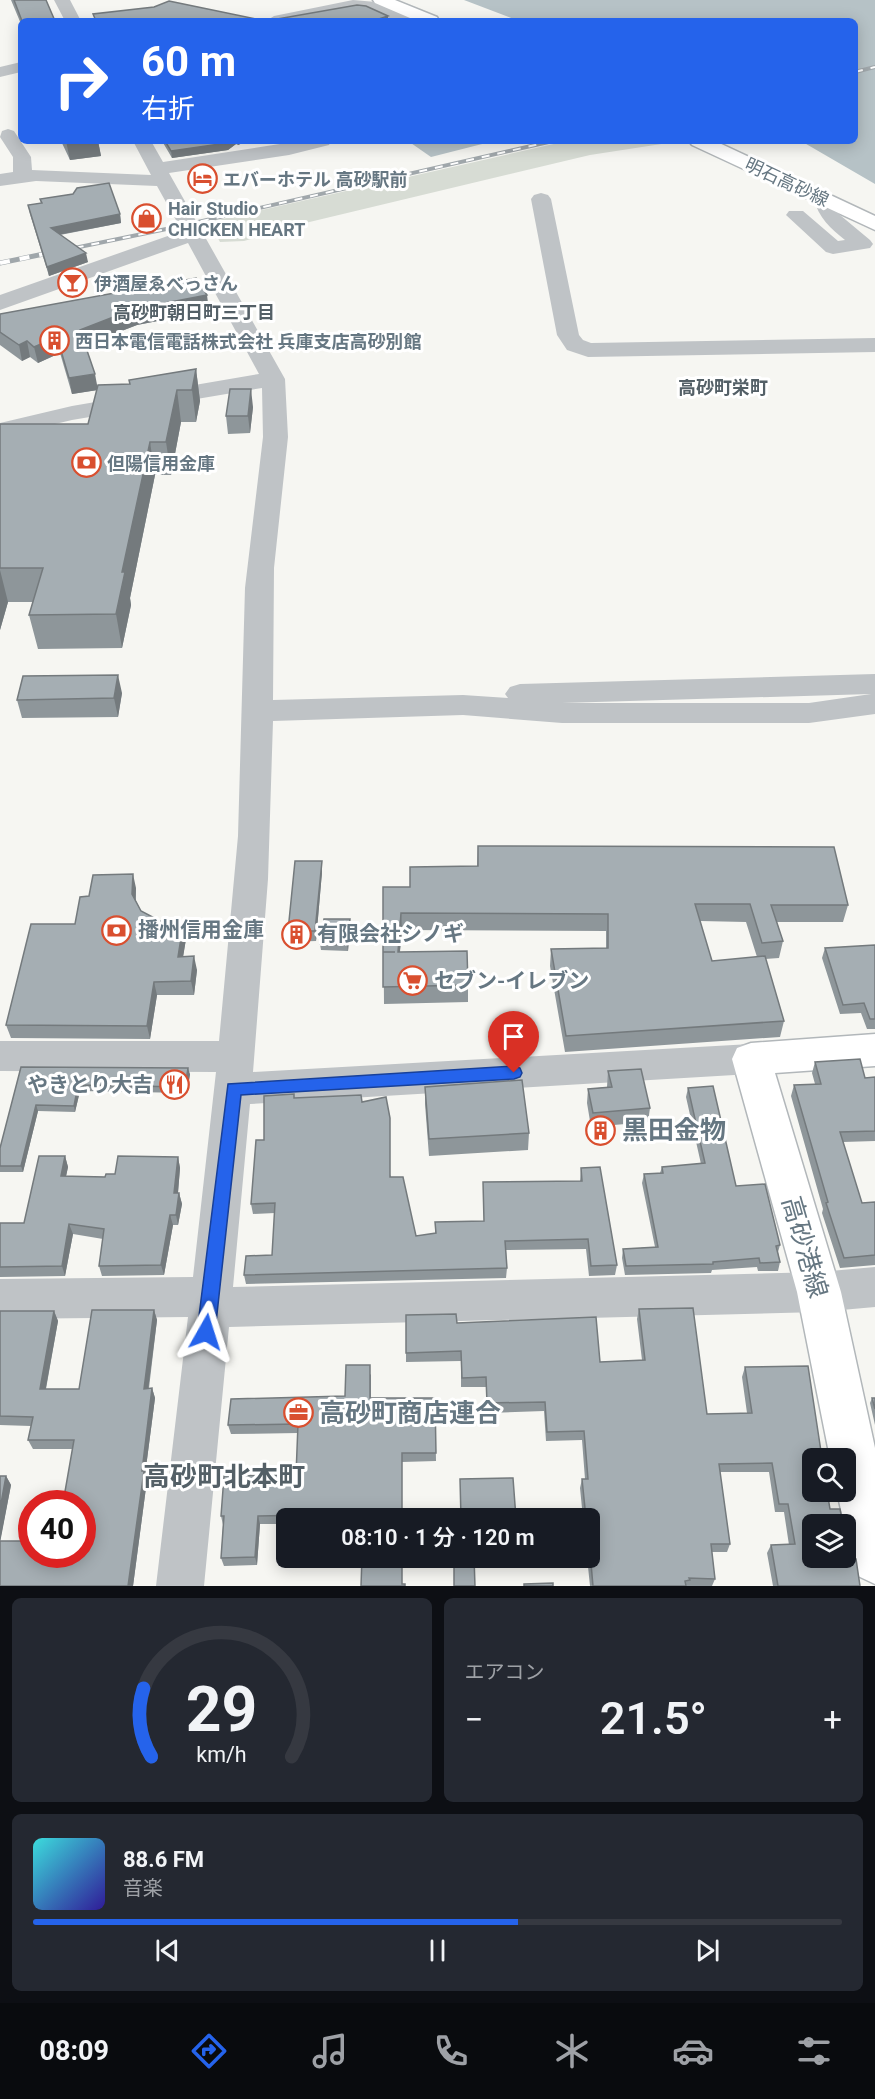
<!DOCTYPE html>
<html lang="ja">
<head>
<meta charset="utf-8">
<style>
	:root { --surface:#171b24; --page:#242831; --text:#f1f3f6; --muted:#9ea1a6; --line:#363941; --accent:#2563eb }
	body { margin:0; font-family:Roboto,"Noto Sans JP",sans-serif; background:var(--page); color:var(--text); height:100vh; display:flex; flex-direction:column; font-size:22px; white-space:nowrap }
	* { box-sizing:border-box; margin:0 }
	p { font-size:20px; color:var(--muted) }
	.icon { flex:none; width:33px; height:33px; fill:none; stroke:currentColor; stroke-width:2; stroke-linecap:round; stroke-linejoin:round }
	.map { position:relative; height:1586px; overflow:hidden }
	.details { display:flex; flex-direction:column; gap:12px; padding:12px; background:#0d0f14; flex:1 }
	.details>* { flex:none }
	.guide { position:absolute; left:18px; top:18px; width:840px; height:126px; border-radius:9px; box-shadow:0 3px 15px #0003; background:#2563eb; color:#fff; overflow:hidden }
	.buttons { position:absolute; left:802px; top:1448px; display:grid; gap:12px }
	.buttons a { display:grid; place-items:center; width:54px; height:54px; border-radius:9px; background:var(--surface); box-shadow:0 3px 15px #0003; font-size:30px }
	.speed { position:absolute; left:18px; top:1490px; display:flex; gap:12px; font-size:30px; font-weight:700; text-align:center }
	.speed>* { display:grid; place-content:center; width:78px; height:78px; border-radius:50%; background:var(--surface); box-shadow:0 3px 15px #0003; line-height:1 }
	.speed .limit { border:9px solid #d22; background:#fff; color:#111 }
	.pin { position:absolute; display:grid; place-items:center; width:51px; height:51px; color:#fff; margin:-62px -26px; border-radius:50% 50% 50% 0; rotate:-45deg; box-shadow:0 0 6px #0007 }
	.pin .icon { rotate:45deg }
	.me { position:absolute; width:66px; margin:-33px; rotate:6deg; stroke-linejoin:round; filter:drop-shadow(0 0 4px #0008) }
	.turn { display:flex; align-items:center; gap:21px; height:126px; padding:0 24px; font-size:27px }
	.turn .icon { width:78px; height:78px; stroke-width:2.5 }
	.turn b { display:block; font-size:42px; line-height:51px }
	.big { font-size:45px; font-weight:600; line-height:1.1 }
	.details .widget { flex:1; display:flex; flex-direction:column; justify-content:center; gap:9px; min-width:0; padding:0 21px; border-radius:9px; background:var(--page) }
	.details .dial { align-items:center; gap:0 }
	.dial svg { height:156px; overflow:visible; fill:none; stroke:var(--line); stroke-width:7; stroke-linecap:round; text-anchor:middle }
	.dial text { fill:var(--text); stroke:none }
	.song { display:flex; align-items:center; gap:18px }
	.cover { width:72px; height:72px; border-radius:9px; background:linear-gradient(135deg,hsl(180 70% 55%),hsl(250 70% 35%)) }
	.played { height:6px; border-radius:3px; background:linear-gradient(90deg,var(--accent) 60%,var(--line) 60%) }
	.keys { display:flex; justify-content:space-around; direction:ltr }
	.heat { display:flex; justify-content:space-between; align-items:center; font-size:33px; direction:ltr }
	.details .tiles { flex:1; display:grid; gap:12px; grid-template-columns:1fr 1fr }
	.widget:last-child { grid-column:span 2 }
	.trip { position:absolute; left:276px; top:1508px; width:324px; height:60px; border-radius:9px; background:var(--surface); box-shadow:0 3px 15px #0003; font-weight:600; line-height:60px; text-align:center }
	.menu { display:flex; height:96px; justify-content:space-around; align-items:center; background:#090b0e; color:var(--muted) }
	.menu .icon { width:42px; height:42px }
	.menu .current { color:var(--accent) }
	.menu b { font-size:27px; color:var(--text) }
	.map>svg:first-child { display:block }
</style>
</head>
<body>
<div class="map">
<svg width="875" height="1586" viewBox="0 0 875 1586">
	<rect width="100%" height="100%" fill="#f6f6f2"/>
	<path fill="#d7dcd4" d="M567 141H681L590 155 297 225 244 241 220 242 209 222Z"/>
	<path fill="#b6c2c6" d="M464 0H875V184L801 141H855V21H519Z
		M408 141H494L431 157Z"/>
	<g fill="none" stroke-linecap="round" stroke-linejoin="round">
		<defs>
			<path id="major" d="M373 0H395L437 17 439 21H417L375 3Z
				M689 141H715L875 216V230L692 145Z
				M875 1034V1066L775 1073 841 1292 875 1448V1584L858 1576 850 1559 846 1524H844L837 1491H846V1458H830L797 1292 732 1059 737 1048 751 1043Z"/>
		</defs>
		<use href="#major" stroke="#b2b7ba" stroke-width="3"/>
		<path fill="#bfc3c6" fill-rule="evenodd" d="M54 0H70L81 21H65Z
			M353 0 376 2 415 18 417 21H395L367 10 357 9 297 21H266L274 16Z
			M21 62V72L0 77V67Z
			M8 129 14 131 31 157 32 170 151 175 133 141H151L163 162 299 141H331L329 145 289 155 169 173 285 379 288 437 274 568 273 700 463 695 508 698 505 694 510 687 520 684 875 674V714L809 723H562L463 715 273 721 268 879 253 1072 751 1044 764 1048 769 1059 764 1070 751 1074 250 1104 233 1287 819 1272 875 1267V1307L819 1312 229 1327 204 1586H156L188 1317 0 1319V1279L193 1277 216 1072 0 1071V1041H219L238 836 245 588 263 437 262 388 72 420 0 437V423L72 406 259 374 188 243 0 310V295L182 231 157 186 36 181 0 186V174L13 172V157L0 137 2 131ZM871 694 809 703H562Z
			M541 193 548 195 551 199 579 335 583 340 591 343 875 338V352L588 357 567 350 557 335 531 199 534 195Z
			M824 193 831 195 840 215 870 240 873 244 870 248 833 254 826 252 786 215 789 211H803L838 241 845 240C831 229 818 217 814 199L817 195Z"/>
		<use href="#major" fill="#fff" fill-rule="evenodd"/>
		<defs>
			<path id="rail-far1" d="M855 72 875 67
				M60 251 176 227 553 141"/>
			<path id="rail" d="M0 263 68 249"/>
		</defs>
		<use href="#rail-far1" stroke="#a0a7ab" stroke-width="4"/>
		<use href="#rail" stroke="#a0a7ab" stroke-width="5"/>
		<use href="#rail-far1" stroke="#fff" stroke-width="2" stroke-dasharray="8" stroke-linecap="butt"/>
		<use href="#rail" stroke="#fff" stroke-width="4" stroke-dasharray="10" stroke-linecap="butt"/>
	</g>
	<path fill="#8e969a" fill-rule="evenodd" d="M11 0H46L55 21H21V24Z
		M61 141H98L101 156 70 160Z
		M162 141H247L238 145 236 144 228 150 172 158Z
		M40 199 120 214 121 223 60 235 88 262 49 276 30 214 28 205 41 204Z
		M209 311 137 325 85 345 97 388 130 384 196 369 200 401 196 422H181L171 475H155L130 598 131 605 122 648 38 649 29 615 33 602H8L0 630V424H88L97 390 72 394 60 353 38 363 30 357 22 361 0 345V314Z
		M253 407 250 433 228 434 226 416Z
		M122 693 118 717 22 718 17 700Z
		M478 846 848 905 843 922H777L783 941 779 958 765 959 784 1021 780 1037 565 1052 550 966 551 949 606 948V931L402 930 400 952 468 985V1002L384 1004 383 887H410L477 866ZM700 921 746 922 757 957 712 961Z
		M322 872 316 941 289 942 288 931Z
		M136 888V901L141 911 160 921 183 925 186 939 183 956 197 970 194 995H157L150 1039 11 1038 6 1025 75 924 89 896Z
		M350 926 348 951 321 950 320 944Z
		M875 945V1029H867L861 1013 840 1014 822 958 825 948Z
		M815 1062 865 1078 875 1077V1141L843 1142 862 1203 875 1202V1265L840 1268 822 1213 823 1209 791 1096 794 1085 815 1084 812 1073Z
		M21 1067 190 1074 187 1093 80 1091 75 1112 38 1111 23 1172H0V1148Z
		M608 1071 650 1108 648 1122 591 1127 587 1103 588 1089 607 1087Z
		M425 1087 529 1133 528 1150 429 1156 425 1104Z
		M688 1088 736 1186 780 1245 778 1252 780 1262 778 1271H758L757 1267 712 1270 711 1273 625 1275 622 1258 623 1249 655 1247 642 1183 644 1174 660 1173 662 1167 701 1164 686 1097Z
		M294 1098 362 1102 391 1177 416 1236 435 1234V1222L484 1221 483 1182 580 1181 581 1168 617 1265 615 1275 589 1276 586 1249 506 1250 507 1268 506 1278 246 1284 244 1275 272 1255 275 1213 253 1214 251 1204 264 1140Z
		M65 1156 68 1167 66 1176 105 1177 178 1157 180 1168 178 1193H179L182 1204 178 1225H173L164 1275 102 1276 99 1266 103 1239 73 1234 65 1276 0 1277V1223H24Z
		M639 1309 707 1414 747 1413 742 1377 745 1367 830 1509 860 1586H773L767 1553 771 1545H789L784 1512H775L769 1472H720L730 1544 727 1552H712L715 1579 712 1586H590L587 1557H590V1518H583L580 1488 582 1479H585L582 1440 546 1441 544 1411 487 1413 486 1387H461V1361L406 1362V1315L457 1323 600 1362 642 1360 637 1319Z
		M92 1310H154L157 1320 149 1388H152L155 1398 145 1475 147 1480 133 1586H0V1476H6L11 1485 0 1541H32V1554H82V1503H63L73 1449H33L28 1440 31 1426 0 1425V1311H54L58 1321 46 1389H79Z
		M371 1374V1398H435L436 1461 402 1462V1518H286V1524H260L257 1565 224 1566 221 1558 223 1525 221 1516 296 1475 298 1433 231 1434 228 1425 345 1396Z
		M872 1398H875V1425L870 1403Z"/>
	<path fill="#747a7d" d="M388 16V21H376V20Z
		M66 141H98L101 156 70 160Z
		M229 141H236V144L228 150 172 158 171 151Z
		M237 141H247L238 145Z
		M270 141H284L270 143Z
		M120 214 121 223 52 236 51 228Z
		M86 253 88 262 49 276 47 267Z
		M207 295 209 311 137 325 83 346 80 330 134 309Z
		M57 337 60 353 38 363 34 347Z
		M27 341 30 357 22 361 19 345Z
		M196 369 200 401 196 422 192 390Z
		M95 374 98 390 72 394 69 378Z
		M251 389 253 407 250 433 248 416Z
		M177 390 181 422 171 475 166 442Z
		M150 442 155 475 130 598 131 605 122 648 116 614 122 572Z
		M0 570 8 602 0 630Z
		M118 675 122 693 118 717 114 698Z
		M322 861V872L316 941 315 931Z
		M133 874 136 888 135 907 132 894Z
		M401 913 402 930 398 969V952Z
		M350 919V926L348 951 347 945Z
		M183 925 186 939 181 970 178 957Z
		M194 956 197 970 194 995 191 981Z
		M154 982 157 995 150 1039 147 1026Z
		M188 1068 190 1074 187 1093 185 1087Z
		M78 1085 80 1091 75 1112 74 1106Z
		M36 1105 38 1111 23 1172 21 1166Z
		M65 1156 68 1167 64 1186 61 1176Z
		M178 1157 180 1168 177 1204 174 1193Z
		M179 1193 182 1204 178 1225 176 1215Z
		M170 1215 173 1225 164 1275 161 1265Z
		M69 1224 73 1234 65 1276 62 1266Z
		M154 1310 157 1320 147 1398 144 1389Z
		M54 1311 58 1321 44 1398 40 1389Z
		M152 1388 155 1398 145 1475 147 1480 133 1586H128Z
		M6 1476 11 1485 0 1543V1509Z
		M258 1516 260 1524 257 1565 255 1557Z"/>
	<path fill="#a5aeb3" stroke="#747a7d" stroke-width="1.5" d="M14 0H46L55 21H22Z
		M169 1 266 21 357 5 366 6 388 16 376 20 378 21H96L93 14 154 7Z
		M165 141H229L227 143 171 151Z
		M109 183 120 214 51 228 86 253 47 267 28 205 42 203 40 199 73 194 77 188Z
		M196 278 207 295 134 309 80 330 95 374 69 378 57 337 34 347 27 341 19 345 0 332V314Z
		M196 369 192 390H177L166 442H150L122 572H125L116 614 29 615 43 568H0V424H88L98 385 130 384 129 380Z
		M230 389H251L248 416H226Z
		M118 675 114 698 17 700 23 676Z
		M478 846 834 847 848 905H771L783 941 762 943 750 904H695L712 961 765 956 784 1021 566 1036 551 949 608 948V914L401 913 398 952 467 951 468 985 383 987V952H395H383V887H410V867L478 866Z
		M295 861H322L315 931H288Z
		M133 874 132 894 141 911 160 921 183 925 178 957 194 956 191 981 154 982 147 1026 6 1025 31 924H75L80 897 89 896 93 875Z
		M324 919H350L347 945 320 944Z
		M875 945V1019H870L864 1003 843 1005 825 948Z
		M860 1059 865 1078 875 1077V1131L840 1132 862 1203 875 1202V1255L844 1258 826 1203 828 1202 794 1085 821 1084 815 1062Z
		M21 1067 188 1068 185 1087 78 1085 74 1106 36 1105 21 1166H0V1148Z
		M641 1069 650 1108 593 1113 588 1089 612 1087 608 1071Z
		M522 1080 529 1133 429 1139 425 1087Z
		M713 1086 736 1186 765 1184 780 1245 776 1246 780 1262 760 1263 759 1258 713 1262V1264L626 1266 623 1249 658 1247 644 1174 663 1173 662 1167 705 1163 688 1088Z
		M294 1094V1098L361 1095 362 1102 386 1097 390 1118V1177H403L416 1236 436 1233 435 1222 484 1221 483 1182 582 1181 581 1168 600 1167 617 1265 591 1266 588 1239 505 1241 507 1268 244 1275 246 1256 272 1255 275 1203 251 1204 256 1140H264V1096Z
		M39 1156H65L61 1176 105 1177 106 1174H115L118 1156 178 1157 174 1193H179L176 1215H170L161 1265 99 1266 104 1229 69 1224 62 1266 0 1267V1223H24Z
		M693 1308 707 1414 752 1413 745 1367 808 1366 822 1458H813V1491H827L830 1509H840L843 1524H813V1557H846V1542L849 1559H856L860 1586H778L771 1545 795 1544 788 1504H779L772 1463 719 1464 730 1544H711L715 1579 689 1578 690 1580 685 1581 686 1586H593L590 1552V1518H586L582 1479H588L584 1431 547 1432 545 1402 487 1403 486 1377 462 1378 461 1351 406 1353V1315L456 1314 457 1323 596 1317 600 1362 645 1360 639 1309Z
		M92 1310H154L144 1389 152 1388 142 1471H144L128 1586H0V1541H32V1554H82V1503H63L74 1440H28L33 1417 0 1416V1311H54L40 1389H79Z
		M346 1365H370V1398H435L436 1453H402V1518H363V1514L258 1516 255 1557 221 1558 224 1516H221L224 1476 296 1475 298 1424 228 1425 231 1399 345 1396Z
		M872 1398H875V1409Z
		M0 1476H6L0 1509Z
		M513 1478 516 1518H461L460 1479Z
		M362 1557H402V1584H405V1586H361Z
		M454 1557H474L475 1586H454Z
		M553 1583V1586H524V1584Z"/>
	<path fill="#2563eb" stroke="#184099" stroke-width="1.5" d="M514 1066 520 1068 522 1073 520 1077 514 1079 241 1095 215 1332 213 1338 206 1340 200 1338 197 1332 228 1084Z"/>
	<defs>
		<symbol id="hotel-ring" viewBox="-11 -11 22 22"><circle r="9.5" fill="#fff" stroke="#d94f2f" stroke-width="1.5"/><path d="M-6-4.5h1.5V1H6V5H4.5V3h-9V5H-6ZM-4 0a1.8 1.8 0 1 1 3.6 0ZM.5 0V-2.5h3Q6-2.5 6 0Z" fill="#d94f2f"/></symbol>
		<symbol id="shop-ring" viewBox="-11 -11 22 22"><circle r="9.5" fill="#fff" stroke="#d94f2f" stroke-width="1.5"/><path d="M-5-2.5h2.3a2.7 3.5 0 0 1 5.4 0H5L5.5 6h-11ZM-1.5-2.5h3a1.5 2.3 0 0 0-3 0Z" fill="#d94f2f"/></symbol>
		<symbol id="bar-ring" viewBox="-11 -11 22 22"><circle r="9.5" fill="#fff" stroke="#d94f2f" stroke-width="1.5"/><path d="M-6-5H6L.8 .8V4.5H3.5V6h-7V4.5H-.8V.8Z" fill="#d94f2f"/></symbol>
		<symbol id="building-ring" viewBox="-11 -11 22 22"><circle r="9.5" fill="#fff" stroke="#d94f2f" stroke-width="1.5"/><path d="M-4-6H4V6H1V3H-1V6H-4ZM-2.5-4.3h1.7v1.8h-1.7ZM.8-4.3h1.7v1.8H.8ZM-2.5-1h1.7V.8h-1.7ZM.8-1h1.7V.8H.8Z" fill="#d94f2f"/></symbol>
		<symbol id="bank-ring" viewBox="-11 -11 22 22"><circle r="9.5" fill="#fff" stroke="#d94f2f" stroke-width="1.5"/><path d="M-6-4H6V4H-6ZM0-2.3a2.3 2.3 0 1 0 0 4.6a2.3 2.3 0 1 0 0-4.6Z" fill="#d94f2f"/></symbol>
		<symbol id="supermarket-ring" viewBox="-11 -11 22 22"><circle r="9.5" fill="#fff" stroke="#d94f2f" stroke-width="1.5"/><path d="M-6-5.5h2.5l.6 2H6L4.5 2H-2.5L-4.4-4H-6ZM-1.5 3.2a1.3 1.3 0 1 0 .1 0ZM3 3.2a1.3 1.3 0 1 0 .1 0Z" fill="#d94f2f"/></symbol>
		<symbol id="restaurant-ring" viewBox="-11 -11 22 22"><circle r="9.5" fill="#fff" stroke="#d94f2f" stroke-width="1.5"/><path d="M-5-6h1v4h1v-4h1v4h1v-4h1v5L-1.5 .5V6h-2V.5L-5-1ZM5-6V6H3V1.5H1.5Q1.5-4 5-6Z" fill="#d94f2f"/></symbol>
		<symbol id="office-ring" viewBox="-11 -11 22 22"><circle r="9.5" fill="#fff" stroke="#d94f2f" stroke-width="1.5"/><path d="M-6-3h4V-5.5h4V-3h4V5H-6ZM-1-4.5V-3h2v-1.5ZM-6 0V1H6V0Z" fill="#d94f2f"/></symbol>
	</defs>
	<g fill-rule="evenodd">
		<use href="#hotel-ring" x="186" y="162" width="33" height="33"/>
		<use href="#shop-ring" x="130" y="202" width="33" height="33"/>
		<use href="#bar-ring" x="56" y="266" width="33" height="33"/>
		<use href="#building-ring" x="38" y="324" width="33" height="33"/>
		<use href="#bank-ring" x="70" y="446" width="33" height="33"/>
		<use href="#bank-ring" x="100" y="914" width="33" height="33"/>
		<use href="#building-ring" x="280" y="918" width="33" height="33"/>
		<use href="#supermarket-ring" x="396" y="964" width="33" height="33"/>
		<use href="#restaurant-ring" x="158" y="1068" width="33" height="33"/>
		<use href="#building-ring" x="584" y="1114" width="33" height="33"/>
		<use href="#office-ring" x="282" y="1396" width="33" height="33"/>
	</g>
	<g text-anchor="middle" dominant-baseline="central" stroke-width="6" stroke-linejoin="round" paint-order="stroke">
		<g font-size="18" font-weight="bold" fill="#667782" stroke="#fff" text-anchor="start">
			<text x="223" y="179">エバーホテル 高砂駅前</text>
			<text x="168" y="208">Hair Studio<tspan x="168" dy="21">CHICKEN HEART</tspan></text>
			<text x="94" y="283">伊酒屋ゑべっさん</text>
			<text x="75" y="341">西日本電信電話株式会社 兵庫支店高砂別館</text>
			<text x="107" y="463">但陽信用金庫</text>
		</g>
		<g font-size="18" fill="#667782" stroke="#fff">
			<text transform="translate(787 182) rotate(25)">明石高砂線</text>
		</g>
		<g font-size="18" font-weight="bold" fill="#546067" stroke="#fff">
			<text x="194" y="312">高砂町朝日町三丁目</text>
			<text x="723" y="387">高砂町栄町</text>
		</g>
		<g font-size="21" font-weight="bold" fill="#667782" stroke="#fff" text-anchor="start">
			<text x="138" y="930">播州信用金庫</text>
			<text x="317" y="934">有限会社シノギ</text>
			<text x="434" y="981">セブン-イレブン</text>
			<text x="153" y="1085" text-anchor="end">やきとり大吉</text>
		</g>
		<g font-size="26" font-weight="bold" fill="#667782" stroke="#fff" text-anchor="start">
			<text x="622" y="1130">黒田金物</text>
			<text x="319" y="1413">高砂町商店連合</text>
		</g>
		<g font-size="26" fill="#667782" stroke="#fff">
			<text transform="translate(805 1247) rotate(74)">高砂港線</text>
		</g>
		<g font-size="27" font-weight="bold" fill="#546067" stroke="#fff">
			<text x="224" y="1477">高砂町北本町</text>
		</g>
	</g>
</svg>
<div class="buttons">
<a><svg class="icon" aria-label="search" viewBox="0 0 24 24"><circle cx="10" cy="10" r="6"/><path d="M15 15l6 6"/></svg></a>
<a><svg class="icon" aria-label="layers" viewBox="0 0 24 24"><path d="M12 4l9 5-9 5-9-5zM3 14l9 5 9-5"/></svg></a>
</div>
<div class="speed"><div class="limit">40</div></div>
<div class="pin" style="left:514px;top:1073px;background:#d93025"><svg class="icon" aria-label="arrive" viewBox="0 0 24 24"><path d="M6 21V4h12l-3 4 3 4H6"/></svg></div>
<svg class="me" style="left:206px;top:1332px" viewBox="-20 -20 40 40"><path d="M0-17L14 15 0 8-14 15z" fill="#2563eb" stroke="#fff" stroke-width="4"/></svg>
<div class="trip">08:10 · 1 分 · 120 m</div>
<div class="guide">
<div class="turn"><svg class="icon" aria-label="right" viewBox="0 0 24 24"><path d="M7 20v-9h11M14 6l5 5-5 5"/></svg><div><b>60 m</b>右折</div></div>
</div>
</div>
<section class="details">
<div class="tiles">
<div class="widget dial"><svg viewBox="0 0 100 80">
<path d="M14 69A42 42 0 1 1 86 69"/>
<path d="M14 69A42 42 0 0 1 10 34" stroke="#2563eb"/>
<text x="50" y="56" font-size="32" font-weight="700">29</text>
<text x="50" y="72" font-size="11">km/h</text>
</svg></div>
<div class="widget"><p>エアコン</p>
<div class="heat"><a>−</a><b class="big">21.5°</b><a>+</a></div>
</div>
<div class="widget">
<div class="song"><i class="cover"></i><div><b>88.6 FM</b><p>音楽</p></div></div>
<div class="played"></div>
<div class="keys"><svg class="icon" aria-label="previous" viewBox="0 0 24 24"><path d="M18 5L8 12l10 7zM5 5v14"/></svg><svg class="icon" aria-label="pause" viewBox="0 0 24 24"><path d="M8 5v14M16 5v14"/></svg><svg class="icon" aria-label="next" viewBox="0 0 24 24"><path d="M6 5l10 7-10 7zM19 5v14"/></svg></div>
</div>
</div>
</section>
<nav class="menu">
<b>08:09</b>
<svg class="icon current" aria-label="directions" viewBox="0 0 24 24"><path d="M12 3l9 9-9 9-9-9zM9 14v-3h6M13 9l2 2-2 2"/></svg>
<svg class="icon" aria-label="music" viewBox="0 0 24 24"><path d="M9 18V5l10-2v13"/><circle cx="6" cy="18" r="3"/><circle cx="16" cy="16" r="3"/></svg>
<svg class="icon" aria-label="phone" viewBox="0 0 24 24"><path d="M5 4h4l2 5-3 2q2 4 5 5l2-3 5 2v4C11 20 4 13 5 4z"/></svg>
<svg class="icon" aria-label="climate" viewBox="0 0 24 24"><path d="M12 3v18M4 7l16 10M4 17L20 7"/></svg>
<svg class="icon" aria-label="car" viewBox="0 0 24 24"><path d="M5 17H2v-5l4-1 3-4h7l3 4 3 1v5h-3M9 17h6M6 11h13"/><circle cx="7" cy="17" r="2"/><circle cx="17" cy="17" r="2"/></svg>
<svg class="icon" aria-label="filters" viewBox="0 0 24 24"><path d="M4 7h16M4 17h16"/><circle cx="9" cy="7" r="2"/><circle cx="15" cy="17" r="2"/></svg>
</nav>
</body>
</html>
